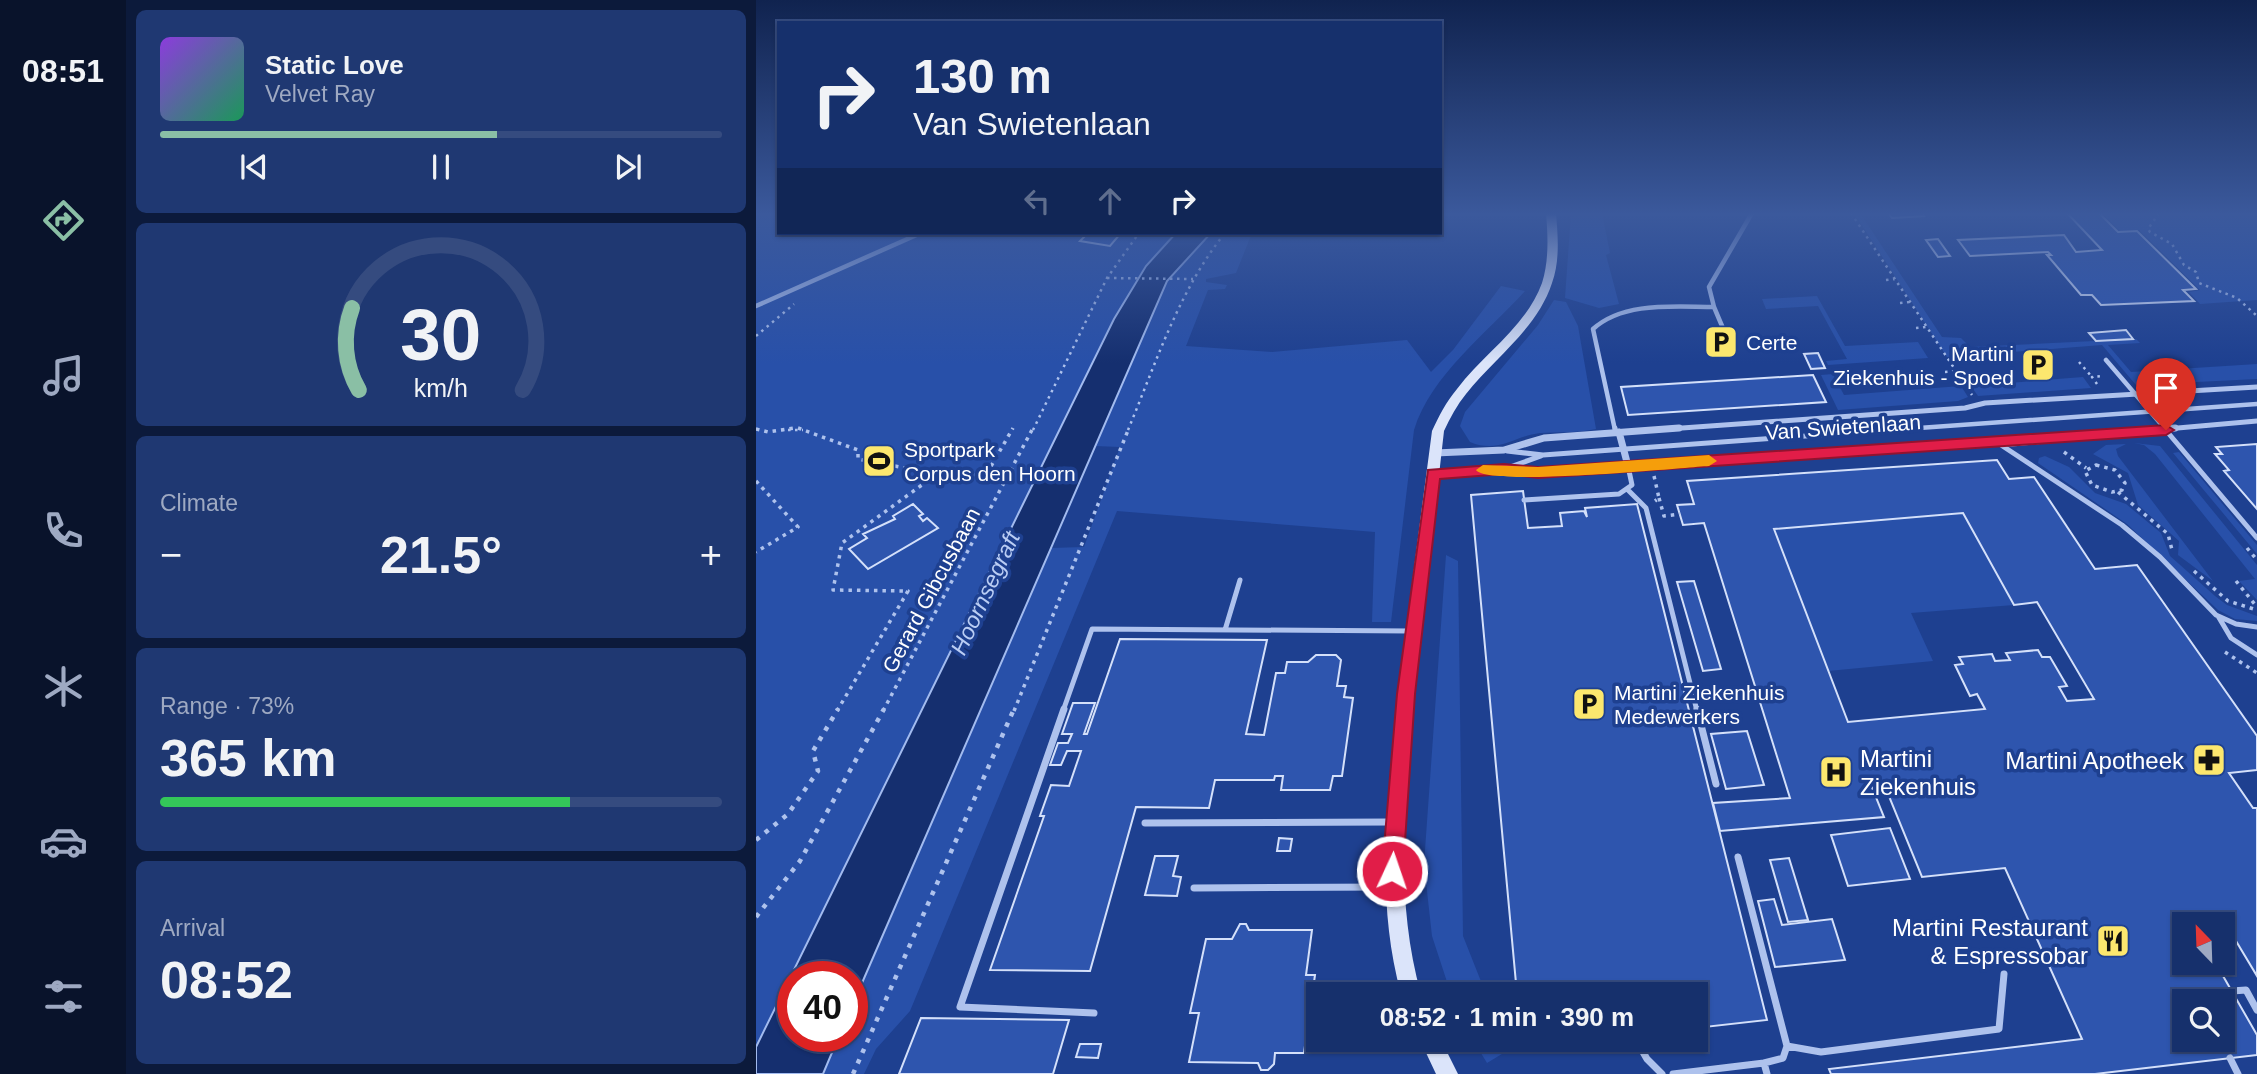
<!DOCTYPE html>
<html lang="en">
<head>
<meta charset="utf-8">
<style>
	:root { --surface:#16306c; --page:#1f3872; --text:#f1f3f6; --muted:#9ea9c2; --line:#354b7f; --accent:#8abfa5 }
	body { margin:0; font-family:Helvetica,sans-serif; background:var(--page); color:var(--text); height:100vh; display:flex; flex-direction:column; font-size:26px; white-space:nowrap }
	* { box-sizing:border-box; margin:0 }
	p { font-size:23px; color:var(--muted) }
	.icon { flex:none; width:38px; height:38px; fill:none; stroke:currentColor; stroke-width:2; stroke-linecap:round; stroke-linejoin:round }
	.map { position:relative; flex:1; overflow:hidden }
	.sheet { display:flex; flex-direction:column; gap:10px; padding:10px; background:#0c1a3b; width:630px }
	.sheet>* { flex:none }
	.top-card { position:absolute; left:21px; top:21px; width:665px; height:214px; border-radius:0px; box-shadow:0 2px 5px #0004,0 0 0 2px var(--line); background:#16306c; color:var(--text); overflow:hidden }
	.needle { width:46px; rotate:337deg }
	.fabs { position:absolute; left:1416px; top:912px; display:grid; gap:14px }
	.fabs a { display:grid; place-items:center; width:63px; height:63px; border-radius:0px; background:var(--surface); box-shadow:0 2px 5px #0004,0 0 0 2px var(--line); font-size:35px }
	.speed { position:absolute; left:21px; top:961px; display:flex; gap:14px; font-size:35px; font-weight:700; text-align:center }
	.speed>* { display:grid; place-content:center; width:91px; height:91px; border-radius:50%; background:var(--surface); box-shadow:0 2px 5px #0004,0 0 0 2px var(--line); line-height:1 }
	.speed .limit { border:10px solid #d22; background:#fff; color:#111 }
	.pin { position:absolute; display:grid; place-items:center; width:60px; height:60px; color:#fff; margin:-72px -30px; border-radius:50% 50% 50% 0; rotate:-45deg; box-shadow:0 0 7px #0007 }
	.pin .icon { rotate:45deg }
	.me { position:absolute; width:77px; margin:-38px; rotate:3deg; stroke-linejoin:round; filter:drop-shadow(0 0 5px #0008) }
	.turn { display:flex; align-items:center; gap:24px; height:147px; padding:0 21px; font-size:32px }
	.turn .icon { width:91px; height:91px; stroke-width:2.5 }
	.turn b { display:block; font-size:49px; line-height:60px }
	.lanes { display:flex; align-items:center; height:66px; padding:0 21px; background:#0003; justify-content:center; gap:35px; direction:ltr }
	.lanes .off { opacity:.35 }
	.big { font-size:52px; font-weight:700; line-height:1.1 }
	.sheet .card { flex:1; display:flex; flex-direction:column; justify-content:center; gap:10px; min-width:0; padding:0 24px; border-radius:10px; background:var(--page) }
	.sheet .dial { align-items:center; gap:0 }
	.dial svg { height:182px; overflow:visible; fill:none; stroke:var(--line); stroke-width:7; stroke-linecap:round; text-anchor:middle }
	.dial text { fill:var(--text); stroke:none }
	.song { display:flex; align-items:center; gap:21px }
	.cover { width:84px; height:84px; border-radius:10px; background:linear-gradient(135deg,hsl(270 70% 55%),hsl(150 70% 35%)) }
	.played { height:7px; border-radius:4px; background:linear-gradient(90deg,var(--accent) 60%,var(--line) 60%) }
	.keys { display:flex; justify-content:space-around; direction:ltr }
	.heat { display:flex; justify-content:space-between; align-items:center; font-size:38px; direction:ltr }
	.charge { height:10px; border-radius:5px; background:linear-gradient(90deg,#34c759 73%,var(--line) 0) }
	.trip { position:absolute; left:550px; top:982px; width:402px; height:70px; border-radius:0px; background:var(--surface); box-shadow:0 2px 5px #0004,0 0 0 2px var(--line); font-weight:700; line-height:70px; text-align:center }
	main { display:flex; flex:1; min-height:0 }
	.tab-bar { display:flex; flex-direction:column; width:126px; justify-content:space-around; align-items:center; background:#09132b; color:var(--muted) }
	.tab-bar .icon { width:49px; height:49px }
	.tab-bar .selected { color:var(--accent) }
	.tab-bar b { font-size:32px; color:var(--text) }
	.map>svg:first-child { display:block }
</style>
</head>
<body>
<main>
<nav class="tab-bar">
<b>08:51</b>
<svg class="icon selected" aria-label="directions" viewBox="0 0 24 24"><path d="M12 3l9 9-9 9-9-9zM9 14v-3h6M13 9l2 2-2 2"/></svg>
<svg class="icon" aria-label="music" viewBox="0 0 24 24"><path d="M9 18V5l10-2v13"/><circle cx="6" cy="18" r="3"/><circle cx="16" cy="16" r="3"/></svg>
<svg class="icon" aria-label="phone" viewBox="0 0 24 24"><path d="M5 4h4l2 5-3 2q2 4 5 5l2-3 5 2v4C11 20 4 13 5 4z"/></svg>
<svg class="icon" aria-label="climate" viewBox="0 0 24 24"><path d="M12 3v18M4 7l16 10M4 17L20 7"/></svg>
<svg class="icon" aria-label="car" viewBox="0 0 24 24"><path d="M5 17H2v-5l4-1 3-4h7l3 4 3 1v5h-3M9 17h6M6 11h13"/><circle cx="7" cy="17" r="2"/><circle cx="17" cy="17" r="2"/></svg>
<svg class="icon" aria-label="filters" viewBox="0 0 24 24"><path d="M4 7h16M4 17h16"/><circle cx="9" cy="7" r="2"/><circle cx="15" cy="17" r="2"/></svg>
</nav>
<section class="sheet">
<div class="card">
<div class="song"><i class="cover"></i><div><b>Static Love</b><p>Velvet Ray</p></div></div>
<div class="played"></div>
<div class="keys"><svg class="icon" aria-label="previous" viewBox="0 0 24 24"><path d="M18 5L8 12l10 7zM5 5v14"/></svg><svg class="icon" aria-label="pause" viewBox="0 0 24 24"><path d="M8 5v14M16 5v14"/></svg><svg class="icon" aria-label="next" viewBox="0 0 24 24"><path d="M6 5l10 7-10 7zM19 5v14"/></svg></div>
</div>
<div class="card dial"><svg viewBox="0 0 100 80">
<path d="M14 69A42 42 0 1 1 86 69"/>
<path d="M14 69A42 42 0 0 1 11 33" stroke="#8abfa5"/>
<text x="50" y="56" font-size="32" font-weight="700">30</text>
<text x="50" y="72" font-size="11">km/h</text>
</svg></div>
<div class="card"><p>Climate</p>
<div class="heat"><a>−</a><b class="big">21.5°</b><a>+</a></div>
</div>
<div class="card"><p>Range · 73%</p><b class="big">365 km</b><div class="charge"></div></div>
<div class="card"><p>Arrival</p><b class="big">08:52</b></div>
</section>
<div class="map">
<svg width="1501" height="1074" viewBox="0 0 1501 1074">
	<rect width="100%" height="100%" fill="#1e4090"/>
	<path fill="#2850a9" d="M0 213H23V233H420L390 266 368 301 0 1047Z
		M815 213H846L854 253 850 255 863 304 843 308 809 298Z
		M1098 213H1104L1186 337 1205 338 1214 347 1380 339 1384 343 1352 345 1375 372 1501 364V379L1380 385 1346 345 1191 357Z
		M1346 213H1493L1501 219V300L1444 304 1433 292 1444 290 1383 230 1364 231Z
		M455 233H496L480 273 450 279V282L471 285 469 289 452 290 430 346 516 352 651 340 675 372 697 350 745 286 769 291C731 333 675 375 658 430L635 622H616L619 532 361 511 154 1011 120 1049 108 1074H67L83 1036H96V1006L295 548 328 547 364 447 339 446 411 281Z
		M1061 296 1089 346 1162 342 1172 358 1072 365 1070 361 1091 359 1062 306 1010 309 1006 299Z
		M798 300 810 302 822 326 840 429C822 433 803 432 784 433 758 436 743 454 714 442L704 426 709 412 782 325Z
		M1077 374 1088 395 1205 386 1212 397 1202 401 1082 410 1065 375Z
		M1327 377 1335 388 1222 396 1215 386Z
		M1378 443 1404 446 1501 565V600L1483 581 1499 579 1399 454 1388 445Z
		M1370 444 1360 449 1362 456 1457 581 1422 555 1423 541 1382 505 1372 473 1337 454 1350 445Z
		M1423 452 1501 545V554L1417 453Z
		M1289 456 1313 467 1339 493 1370 504 1405 533 1414 556 1459 596 1471 605 1501 616V621L1479 619 1462 610 1371 524 1282 463 1283 458Z
		M1207 513 1258 605 1155 613 1177 661 1072 671 1018 529Z
		M690 555 702 561 707 936 730 994H695L676 936 668 864Z
		M717 1040H762L764 1043 731 1063Z"/>
	<path fill="#152f6f" stroke="#a2bbef" stroke-width="2" d="M420 233H455L411 281 96 1006V976H37V1036H83L67 1074H0V1047L358 319 390 266Z"/>
	<path fill="#2e55ae" stroke="#d4e0fa" stroke-width="2" fill-rule="evenodd" d="M1132 213H1166L1168 216 1136 218Z
		M1311 213H1343L1362 232 1381 231 1440 289 1427 290 1438 301 1345 305 1336 295H1325L1291 255H1295L1292 252 1214 256 1202 240 1308 235 1320 252 1346 250Z
		M332 233H365L354 246 324 241Z
		M1182 239 1194 256 1182 257 1170 240Z
		M1370 330 1377 339 1340 341 1333 333Z
		M1062 353 1069 368 1055 369 1048 354Z
		M1057 375 1070 402 872 415 865 387Z
		M1501 444V509L1468 471 1473 470 1459 454H1466L1460 447Z
		M1241 460 1253 479 1278 477 1339 569 1381 565 1501 736V770L1473 773 1497 808H1501V976L1462 911 1431 914 1436 924H1428V962H1459L1501 1035V1055L1339 1074H1075L1073 1069 1326 1039 1249 868 1166 877 1128 784 1115 785 1128 817 964 831 957 803 1034 798 948 523 927 525 921 505 938 504 931 481ZM1207 513 1258 605 1281 602 1338 699 1311 701 1303 687 1311 686 1294 657H1286L1282 650 1250 653 1254 660 1239 661 1236 654 1203 657 1207 664 1199 665 1214 696 1221 694 1229 709 1092 722 1018 529ZM1428 1001H1466V1040H1428Z
		M767 491 772 528 806 526 804 513 828 511 831 517 829 508 881 504 1011 1020 940 1028V994H928V990L895 994H761L715 495Z
		M157 504 167 514 163 516 167 521 171 518 182 528 112 569 93 549 111 538 107 534 139 519 137 516Z
		M938 581 965 669 947 671 921 582Z
		M364 639 511 640 490 734 508 735 520 673H529L531 662H552L560 655H580L585 660 581 686H590L588 697 597 698 586 776H577L574 790H525L527 776H519L518 780H459L453 808 380 807 334 971 234 970 288 816H284L295 785 313 786 325 751H311L305 765H294L302 743H312L316 734H306L317 703H339L328 734H331Z
		M991 731 1008 785 970 789 955 734Z
		M1134 828 1154 879 1092 886 1075 835Z
		M523 838 536 839 534 851H521Z
		M399 856H422L417 876 425 877 421 896 389 895Z
		M1033 858 1052 920 1032 922 1014 860Z
		M1018 899 1026 925 1076 919 1089 960 1019 967 1002 901Z
		M484 924H490L493 930H556L550 975H559L548 1053H519L518 1064 512 1070H505L502 1063 433 1062 443 1013H434L450 939H476Z
		M165 1018 313 1020 297 1074H143Z
		M324 1044H345L342 1058 320 1057Z"/>
	<g fill="none" stroke-linecap="round" stroke-linejoin="round">
		<path stroke="#aec2ed" stroke-width="2.5" stroke-dasharray="2.5 4.5" stroke-linecap="butt" d="M1095 213 1216 395
			M1403 213 1392 229 1394 232 1416 244 1428 265 1440 272 1443 283 1481 298 1500 315
			M1495 213 1501 217
			M351 278 437 279
			M1130 280 1139 279
			M1144 303 1154 302
			M1160 328 1170 327
			M0 336 38 304
			M1323 362 1336 377
			M1189 372 1205 371
			M1341 384 1336 377 1348 376
			M0 429 5 430
			M25 430H47
			M277 430 351 278 383 233
			M372 430C400 363 423 290 469 233"/>
		<path stroke="#aec2ed" stroke-width="3.5" stroke-dasharray="3.5 5" stroke-linecap="butt" d="M42 428 102 450V459L181 474 230 475 257 428
			M0 429 12 432 38 428
			M1308 452 1330 468
			M1340 465 1359 470 1369 483 1366 490 1356 492 1336 485 1329 471Z
			M898 476 903 498 899 501
			M0 481 42 527 0 552
			M1362 492 1412 534 1416 550
			M903 498 908 516 924 514
			M1491 548 1501 560
			M1438 571 1472 601 1501 610
			M1480 581 1501 607
			M1469 652 1501 673
			M81 711 152 591 77 590 86 543 181 474
			M127 711 277 428
			M258 711 373 428"/>
		<path stroke="#aec2ed" stroke-width="4.5" stroke-dasharray="4.5 7" stroke-linecap="butt" d="M0 840 32 814 62 771 57 751 82 709
			M0 917 44 861 128 709
			M97 1074 258 709"/>
		<path stroke="#aec2ed" stroke-width="4.5" d="M0 306 165 233
			M958 307 977 352
			M1350 360 1410 430
			M859 430 837 329C868 301 919 307 958 307L953 287 996 213
			M1135 430 1501 404"/>
		<path stroke="#aec2ed" stroke-width="5" d="M859 428 860 433
			M1408 428 1501 538
			M1242 443 1366 525 1404 557 1460 615 1480 624 1501 627
			M751 451 787 455 1159 428
			M751 468 785 456
			M872 490 890 508 941 711
			M768 500 863 494 876 485 872 466
			M1462 616 1475 638 1501 655
			M469 630 484 580
			M307 711 336 629 654 631"/>
		<path stroke="#aec2ed" stroke-width="7" d="M308 709 204 1007 338 1013
			M941 709 960 784
			M389 823 636 822
			M982 857 1031 1046 1027 1058 1008 1063
			M438 888 636 887
			M1476 991 1490 990 1501 1010
			M880 1040 891 1059 906 1074
			M1031 1046 1065 1052 1243 1029 1248 974
			M1474 1058 1482 1074
			M917 1074 1008 1063 1011 1074"/>
		<path stroke="#aec2ed" stroke-width="5" d="M898 430 1209 408 1229 403 1501 387
			M1399 430 1501 421"/>
		<path stroke="#aec2ed" stroke-width="7" d="M863 432 872 466
			M679 453 748 450 788 438 923 428
			M677 474 749 469 782 472 1232 441 1256 443 1419 428"/>
		<path fill="#dbe4fa" fill-rule="evenodd" d="M790 213H800C802 236 804 261 796 283 781 329 739 357 710 394 701 405 694 418 688 431 677 530 664 629 655 729 648 820 640 904 665 994H645C621 905 630 822 639 731 649 631 663 531 676 431 683 416 690 402 701 389 728 353 770 327 786 283 793 261 792 236 790 213Z
			M664 1040H685L702 1074H680Z"/>
	</g>
	<linearGradient id="sky" x2="0" y2="1"><stop stop-color="#10234f"/><stop offset="0.59" stop-color="#3b599c"/><stop offset="1" stop-color="#3b599c" stop-opacity="0"/></linearGradient>
	<rect width="1501" height="363" fill="url(#sky)"/>
	<path fill="#e11d48" stroke="#92132f" stroke-width="2" d="M1410 425 1418 430 1410 435 782 478 748 474 684 479 659 694 647 871 644 879 636 882 629 879 626 871 641 694 672 470 748 464 782 467Z"/>
	<path fill="#f59e0b" d="M953 455 961 461 953 466C922 468 732 487 720 470L727 465 782 467Z"/>
	<defs>
		<symbol id="parking-square" viewBox="-11 -11 22 22"><rect x="-9" y="-9" width="18" height="18" rx="4" fill="#fce76e" stroke="#1e4090"/><path d="M-3.5-5.5H1a3.5 3.5 0 0 1 0 7H-1V5.5H-3.5ZM-1-3.4V-.6H.8a1.4 1.4 0 0 0 0-2.8Z" fill="#111"/></symbol>
		<symbol id="stadium-square" viewBox="-11 -11 22 22"><rect x="-9" y="-9" width="18" height="18" rx="4" fill="#fce76e" stroke="#1e4090"/><path d="M0-5a6.5 5 0 1 0 0 10a6.5 5 0 1 0 0-10ZM-3.5-1.8h7v3.6h-7Z" fill="#111"/></symbol>
		<symbol id="pharmacy-square" viewBox="-11 -11 22 22"><rect x="-9" y="-9" width="18" height="18" rx="4" fill="#fce76e" stroke="#1e4090"/><path d="M-2-6h4v4h4v4h-4v4h-4v-4h-4v-4h4Z" fill="#111"/></symbol>
		<symbol id="hospital-square" viewBox="-11 -11 22 22"><rect x="-9" y="-9" width="18" height="18" rx="4" fill="#fce76e" stroke="#1e4090"/><path d="M-5-5h3v3.5h4V-5h3V5h-3V1.5h-4V5h-3Z" fill="#111"/></symbol>
		<symbol id="restaurant-square" viewBox="-11 -11 22 22"><rect x="-9" y="-9" width="18" height="18" rx="4" fill="#fce76e" stroke="#1e4090"/><path d="M-5-6h1v4h1v-4h1v4h1v-4h1v5L-1.5 .5V6h-2V.5L-5-1ZM5-6V6H3V1.5H1.5Q1.5-4 5-6Z" fill="#111"/></symbol>
	</defs>
	<g fill-rule="evenodd">
		<use href="#parking-square" x="946" y="323" width="38" height="38"/>
		<use href="#parking-square" x="1263" y="346" width="38" height="38"/>
		<use href="#stadium-square" x="104" y="442" width="38" height="38"/>
		<use href="#parking-square" x="814" y="685" width="38" height="38"/>
		<use href="#pharmacy-square" x="1434" y="741" width="38" height="38"/>
		<use href="#hospital-square" x="1061" y="753" width="38" height="38"/>
		<use href="#restaurant-square" x="1338" y="922" width="38" height="38"/>
	</g>
	<g text-anchor="middle" dominant-baseline="central" stroke-width="7" stroke-linejoin="round" paint-order="stroke">
		<g font-size="21" fill="#fff" stroke="#1e4090" text-anchor="start">
			<text x="990" y="342">Certe</text>
			<text x="1258" y="353" text-anchor="end">Martini<tspan x="1258" dy="24">Ziekenhuis - Spoed</tspan></text>
			<text x="148" y="449">Sportpark<tspan x="148" dy="24">Corpus den Hoorn</tspan></text>
			<text x="858" y="692">Martini Ziekenhuis<tspan x="858" dy="24">Medewerkers</tspan></text>
		</g>
		<g font-size="21" fill="#fff" stroke="#1e4090">
			<text transform="translate(1087 427) rotate(-4)">Van Swietenlaan</text>
			<text transform="translate(175 590) rotate(-62)">Gerard Gibcusbaan</text>
		</g>
		<g font-size="23" font-style="italic" fill="#bacdf4" stroke="#1e4090">
			<text transform="translate(229 593) rotate(-65)">Hoornsegraft</text>
		</g>
		<g font-size="24" fill="#fff" stroke="#1e4090" text-anchor="end">
			<text x="1104" y="758" text-anchor="start">Martini<tspan x="1104" dy="28">Ziekenhuis</tspan></text>
			<text x="1428" y="760">Martini Apotheek</text>
			<text x="1332" y="927">Martini Restaurant<tspan x="1332" dy="28">&amp; Espressobar</tspan></text>
		</g>
	</g>
</svg>
<div class="fabs">
<a><svg class="needle" viewBox="-14 -14 28 28"><path d="M0-13l5 13h-10z" fill="#e53935"/><path d="M0 13l5-13h-10z" fill="#9ea9c2"/></svg></a>
<a><svg class="icon" aria-label="search" viewBox="0 0 24 24"><circle cx="10" cy="10" r="6"/><path d="M15 15l6 6"/></svg></a>
</div>
<div class="speed"><div class="limit">40</div></div>
<div class="pin" style="left:1410px;top:430px;background:#d93025"><svg class="icon" aria-label="arrive" viewBox="0 0 24 24"><path d="M6 21V4h12l-3 4 3 4H6"/></svg></div>
<svg class="me" style="left:636px;top:871px" viewBox="-20 -20 40 40"><circle r="17" fill="#e11d48" stroke="#fff" stroke-width="3"/><path d="M0-11L8 9 0 5-8 9z" fill="#fff"/></svg>
<div class="trip">08:52 · 1 min · 390 m</div>
<div class="top-card">
<div class="turn"><svg class="icon" aria-label="right" viewBox="0 0 24 24"><path d="M7 20v-9h11M14 6l5 5-5 5"/></svg><div><b>130 m</b>Van Swietenlaan</div></div>
<div class="lanes"><svg class="icon off" aria-label="left" viewBox="0 0 24 24"><path d="M17 20v-9H6M10 6l-5 5 5 5"/></svg><svg class="icon off" aria-label="ahead" viewBox="0 0 24 24"><path d="M12 20V5M6 11l6-6 6 6"/></svg><svg class="icon" aria-label="right" viewBox="0 0 24 24"><path d="M7 20v-9h11M14 6l5 5-5 5"/></svg></div>
</div>
</div>
</main>
</body>
</html>
